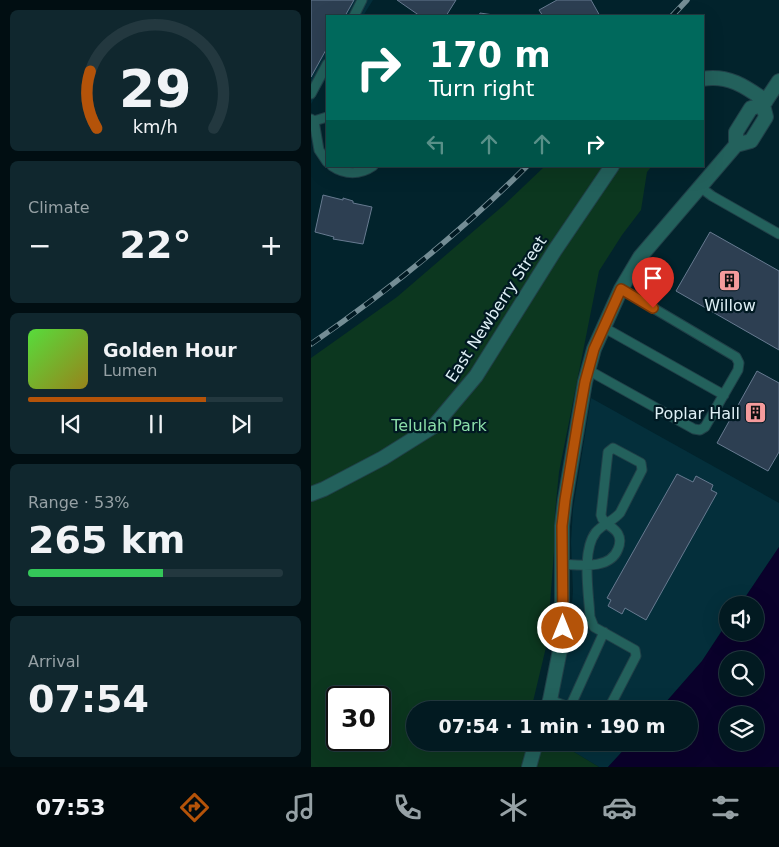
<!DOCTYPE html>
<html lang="en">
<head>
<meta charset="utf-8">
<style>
	:root { --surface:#021a21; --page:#10272e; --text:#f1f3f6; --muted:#96a1a5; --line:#23383f; --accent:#b45309 }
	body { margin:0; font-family:"DejaVu Sans",sans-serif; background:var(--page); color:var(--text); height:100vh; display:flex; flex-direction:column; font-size:19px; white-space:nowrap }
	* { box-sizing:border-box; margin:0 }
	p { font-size:16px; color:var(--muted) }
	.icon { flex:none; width:28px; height:28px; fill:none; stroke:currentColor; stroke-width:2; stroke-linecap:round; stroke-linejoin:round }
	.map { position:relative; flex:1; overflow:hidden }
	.side { display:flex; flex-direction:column; gap:10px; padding:10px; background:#010e12; width:311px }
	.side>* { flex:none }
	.guide { position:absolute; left:15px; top:15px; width:378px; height:152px; border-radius:0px; box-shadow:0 5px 20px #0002,0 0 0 1px var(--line); background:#00695c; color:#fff; overflow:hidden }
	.fabs { position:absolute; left:408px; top:596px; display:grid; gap:10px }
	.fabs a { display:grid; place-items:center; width:45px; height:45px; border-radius:50%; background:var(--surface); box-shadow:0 5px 20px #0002,0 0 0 1px var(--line); font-size:25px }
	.speed { position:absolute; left:15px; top:686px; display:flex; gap:10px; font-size:25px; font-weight:700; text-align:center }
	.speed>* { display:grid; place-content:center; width:65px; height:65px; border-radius:50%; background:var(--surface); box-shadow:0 5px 20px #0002,0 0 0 1px var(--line); line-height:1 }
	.speed .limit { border:2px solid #111; border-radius:8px; background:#fff; color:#111 }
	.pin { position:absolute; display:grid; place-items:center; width:42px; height:42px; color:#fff; margin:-51px -21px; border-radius:50% 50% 50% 0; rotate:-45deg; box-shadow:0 0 5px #0007 }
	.pin .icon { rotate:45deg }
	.me { position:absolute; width:55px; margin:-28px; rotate:0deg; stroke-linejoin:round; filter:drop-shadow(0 0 4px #0008) }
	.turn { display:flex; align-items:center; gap:18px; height:105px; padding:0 20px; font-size:22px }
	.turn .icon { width:65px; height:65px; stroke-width:2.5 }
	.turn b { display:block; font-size:35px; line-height:42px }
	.lanes { display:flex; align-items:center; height:48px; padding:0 20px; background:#0003; justify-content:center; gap:25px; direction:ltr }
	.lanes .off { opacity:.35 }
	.big { font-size:38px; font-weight:700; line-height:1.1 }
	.side .tile { flex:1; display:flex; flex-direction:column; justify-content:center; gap:8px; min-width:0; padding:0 18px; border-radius:8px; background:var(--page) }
	.side .dial { align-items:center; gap:0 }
	.dial svg { height:130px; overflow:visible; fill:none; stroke:var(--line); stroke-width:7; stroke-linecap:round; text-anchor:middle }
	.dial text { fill:var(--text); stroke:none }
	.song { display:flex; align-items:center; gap:15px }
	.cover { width:60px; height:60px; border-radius:8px; background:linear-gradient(135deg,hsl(110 70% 55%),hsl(50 70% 35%)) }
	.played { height:5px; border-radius:2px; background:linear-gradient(90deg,var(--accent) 70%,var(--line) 70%) }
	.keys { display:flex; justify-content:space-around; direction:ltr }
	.heat { display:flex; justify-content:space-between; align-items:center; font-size:28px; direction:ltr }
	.charge { height:8px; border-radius:4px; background:linear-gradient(90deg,#34c759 53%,var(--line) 0) }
	.trip { position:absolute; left:95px; top:701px; width:292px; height:50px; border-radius:25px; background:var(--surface); box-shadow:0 5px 20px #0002,0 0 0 1px var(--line); font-weight:700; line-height:50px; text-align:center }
	.tab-bar { display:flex; height:80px; justify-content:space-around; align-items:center; background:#010a0d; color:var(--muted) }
	.tab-bar .icon { width:35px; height:35px }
	.tab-bar .active { color:var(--accent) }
	.tab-bar b { font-size:22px; color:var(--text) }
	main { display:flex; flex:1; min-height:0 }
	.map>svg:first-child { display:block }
</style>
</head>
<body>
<main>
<section class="side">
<div class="tile dial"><svg viewBox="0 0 100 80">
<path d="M14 69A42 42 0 1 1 86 69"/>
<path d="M14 69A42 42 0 0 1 10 34" stroke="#b45309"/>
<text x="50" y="56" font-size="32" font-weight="700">29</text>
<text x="50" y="72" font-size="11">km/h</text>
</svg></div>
<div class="tile"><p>Climate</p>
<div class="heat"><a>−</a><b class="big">22°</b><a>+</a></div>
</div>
<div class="tile">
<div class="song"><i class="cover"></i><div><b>Golden Hour</b><p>Lumen</p></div></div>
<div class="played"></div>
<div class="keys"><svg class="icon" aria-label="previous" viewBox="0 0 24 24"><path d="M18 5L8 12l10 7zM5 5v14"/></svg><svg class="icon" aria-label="pause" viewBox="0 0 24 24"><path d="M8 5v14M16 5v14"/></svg><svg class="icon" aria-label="next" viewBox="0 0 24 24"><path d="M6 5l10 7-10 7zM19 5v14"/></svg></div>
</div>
<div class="tile"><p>Range · 53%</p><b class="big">265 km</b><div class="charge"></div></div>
<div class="tile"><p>Arrival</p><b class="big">07:54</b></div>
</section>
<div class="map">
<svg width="468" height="767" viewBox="0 0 468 767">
	<rect width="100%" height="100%" fill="#02232c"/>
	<path fill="#042f3b" d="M0 0H62L52 16H16V77L0 104Z
		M280 398 468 503V547L429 605H416V623L391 661 348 710H244L258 645 262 591 260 542 262 509Z
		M248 743H319L297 767H288Z"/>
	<path fill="#0c371f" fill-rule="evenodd" d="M234 166H341L336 172 330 210 311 235 288 271 248 472 244 513 243 552 236 643 220 710H104V742L248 743 288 767H0V358L86 297 193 205ZM26 698H69V740H26Z"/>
	<path fill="#0a012b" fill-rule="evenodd" d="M468 547V767H297L319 743 379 742V710H348L391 661 416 623V632H444V605H429ZM416 660H444V688H416ZM416 715H444V742H416Z"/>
	<path fill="#2d3f52" stroke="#677a90" d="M0 0H43L34 16H16V48L0 77Z
		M86 0H145L135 16H109Z
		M246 0H280L289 16H232L228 10Z
		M169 13 189 16H168Z
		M12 195 32 200V198L42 201V203L61 207 52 244 22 239 23 237 4 232Z
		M399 232 468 271V350L365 291Z
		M446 371 468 383V452L457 471 406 443Z
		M366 474 382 482 385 476 402 485 400 490 406 493 335 620 314 608 311 614 297 606 300 600 296 598Z"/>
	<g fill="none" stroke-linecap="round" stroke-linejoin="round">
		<defs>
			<path id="service" d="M43 16 51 0
				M0 94 16 64
				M0 119 3 121 8 150 16 162
				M3 121 16 117
				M21 166C34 175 49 175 62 166
				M389 187 401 196 468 234
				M292 327 413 395
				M277 370 383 429 389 430 394 427 427 370 428 363 425 357 310 289
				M251 564C269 565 299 570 307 549 309 544 310 539 307 534 303 526 292 525 290 515L297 452 302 448 330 463 331 470 309 513C302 521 292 524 285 532 270 551 278 594 279 617L283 627 324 650 325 656 297 710
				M239 700 265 710
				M259 707 293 632"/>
			<path id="minor" d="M391 79C417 74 435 87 455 101
				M425 145V132L440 108 452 105 468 81
				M0 494 13 489 72 458 123 426 165 376 244 250 301 166
				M236 710 239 700 251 640V526L254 500 274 382 283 349 310 289 329 257 425 145 440 141 455 117 452 105
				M218 767 225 742"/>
		</defs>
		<use href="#service" stroke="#214048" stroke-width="11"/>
		<use href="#minor" stroke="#214048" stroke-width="16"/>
		<use href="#service" stroke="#23615c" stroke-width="9"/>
		<use href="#minor" stroke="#23615c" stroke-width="14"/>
		<defs>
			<path id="rail" d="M361 16 376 0
				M0 344C77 291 150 232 216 166"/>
		</defs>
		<use href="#rail" stroke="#748d95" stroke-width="5.5"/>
		<use href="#rail" stroke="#001922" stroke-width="4" stroke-dasharray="11" stroke-linecap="butt"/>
	</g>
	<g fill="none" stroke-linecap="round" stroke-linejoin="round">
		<defs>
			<path id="route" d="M252 628 251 526 254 500 267 421 274 382 283 349 310 289 342 308"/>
		</defs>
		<use href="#route" stroke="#753606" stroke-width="12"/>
		<use href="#route" stroke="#b45309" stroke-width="9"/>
	</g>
	<defs>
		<symbol id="building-square" viewBox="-11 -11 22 22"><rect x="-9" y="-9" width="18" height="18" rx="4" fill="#f59b9c" stroke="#001922"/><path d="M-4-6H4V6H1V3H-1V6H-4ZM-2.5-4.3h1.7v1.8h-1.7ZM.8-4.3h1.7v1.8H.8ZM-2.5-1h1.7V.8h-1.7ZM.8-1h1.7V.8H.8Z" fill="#111"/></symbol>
	</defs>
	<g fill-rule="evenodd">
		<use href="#building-square" x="406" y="268" width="25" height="25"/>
		<use href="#building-square" x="432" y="400" width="25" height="25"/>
	</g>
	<g text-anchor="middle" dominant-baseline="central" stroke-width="4.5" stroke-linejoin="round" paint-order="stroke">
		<g font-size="16" fill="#deeff5" stroke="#001922">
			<text x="419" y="305">Willow</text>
			<text x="429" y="413" text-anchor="end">Poplar Hall</text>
		</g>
		<g font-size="16" fill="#deeff5" stroke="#001922">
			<text transform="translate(185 309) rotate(-57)">East Newberry Street</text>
		</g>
		<g font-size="16" fill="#8bdea9" stroke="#001922">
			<text x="128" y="425">Telulah Park</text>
		</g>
	</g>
</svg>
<div class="fabs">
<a><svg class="icon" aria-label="sound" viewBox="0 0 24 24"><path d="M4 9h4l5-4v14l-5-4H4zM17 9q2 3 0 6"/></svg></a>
<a><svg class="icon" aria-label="search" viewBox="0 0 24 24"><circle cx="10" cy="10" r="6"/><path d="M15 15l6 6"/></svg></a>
<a><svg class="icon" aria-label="layers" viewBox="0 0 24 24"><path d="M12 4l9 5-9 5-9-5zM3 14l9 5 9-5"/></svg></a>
</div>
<div class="speed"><div class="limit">30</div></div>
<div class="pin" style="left:342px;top:308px;background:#d93025"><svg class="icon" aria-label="arrive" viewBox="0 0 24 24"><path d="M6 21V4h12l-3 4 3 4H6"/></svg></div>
<svg class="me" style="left:252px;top:628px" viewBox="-20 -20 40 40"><circle r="17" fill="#b45309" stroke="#fff" stroke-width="3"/><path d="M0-11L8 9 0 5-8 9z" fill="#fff"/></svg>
<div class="trip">07:54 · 1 min · 190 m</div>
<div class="guide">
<div class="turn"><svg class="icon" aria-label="right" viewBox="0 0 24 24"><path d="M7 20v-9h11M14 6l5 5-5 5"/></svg><div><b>170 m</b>Turn right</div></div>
<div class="lanes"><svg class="icon off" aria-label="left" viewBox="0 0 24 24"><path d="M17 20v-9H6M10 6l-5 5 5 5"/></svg><svg class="icon off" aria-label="ahead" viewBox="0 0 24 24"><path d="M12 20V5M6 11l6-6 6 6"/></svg><svg class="icon off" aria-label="ahead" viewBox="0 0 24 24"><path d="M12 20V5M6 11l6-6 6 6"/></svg><svg class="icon" aria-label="right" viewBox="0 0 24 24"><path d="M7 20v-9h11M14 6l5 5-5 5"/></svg></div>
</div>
</div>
</main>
<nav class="tab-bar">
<b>07:53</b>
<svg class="icon active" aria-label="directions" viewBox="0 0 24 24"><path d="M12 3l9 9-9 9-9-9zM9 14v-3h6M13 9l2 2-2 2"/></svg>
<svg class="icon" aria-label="music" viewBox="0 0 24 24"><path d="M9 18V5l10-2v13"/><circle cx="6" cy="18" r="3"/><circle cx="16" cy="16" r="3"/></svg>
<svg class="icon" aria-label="phone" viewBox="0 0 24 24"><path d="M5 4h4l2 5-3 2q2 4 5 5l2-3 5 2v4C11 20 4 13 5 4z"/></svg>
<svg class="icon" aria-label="climate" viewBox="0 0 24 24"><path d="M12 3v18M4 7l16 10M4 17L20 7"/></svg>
<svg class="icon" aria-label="car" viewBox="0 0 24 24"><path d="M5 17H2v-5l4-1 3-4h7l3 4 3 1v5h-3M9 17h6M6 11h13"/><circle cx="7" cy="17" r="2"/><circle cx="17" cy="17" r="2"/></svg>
<svg class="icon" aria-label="filters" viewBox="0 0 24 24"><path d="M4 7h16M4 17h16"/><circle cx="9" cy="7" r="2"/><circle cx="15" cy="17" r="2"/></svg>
</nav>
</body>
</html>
